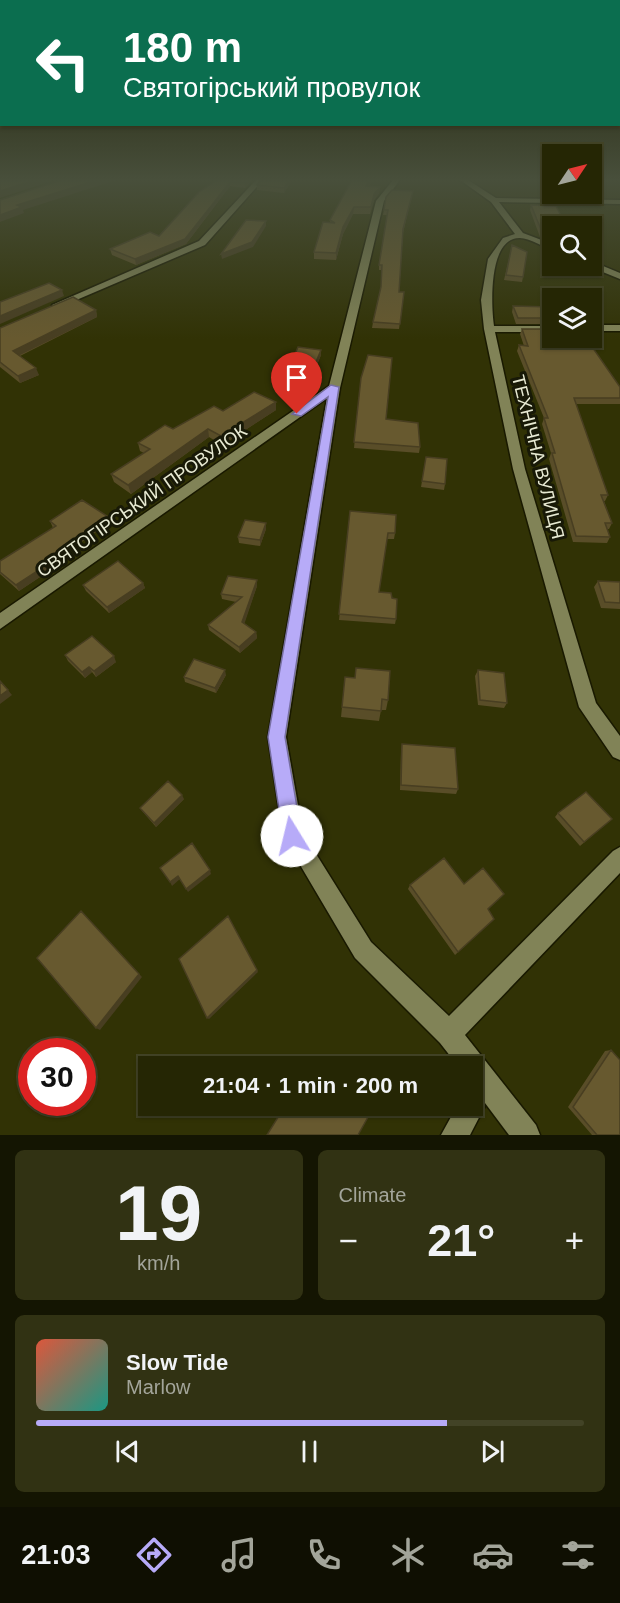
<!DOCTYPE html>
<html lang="en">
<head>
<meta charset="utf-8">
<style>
	:root { --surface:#252604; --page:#313213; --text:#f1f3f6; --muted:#a3a59a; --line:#424326; --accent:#b7abf8 }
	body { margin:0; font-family:Helvetica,sans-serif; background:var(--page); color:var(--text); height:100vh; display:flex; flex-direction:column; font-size:22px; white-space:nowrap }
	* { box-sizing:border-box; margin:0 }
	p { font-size:20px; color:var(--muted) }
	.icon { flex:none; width:33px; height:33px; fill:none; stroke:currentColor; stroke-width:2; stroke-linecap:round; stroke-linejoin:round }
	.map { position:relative; height:1135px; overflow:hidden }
	.sheet { display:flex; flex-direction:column; gap:15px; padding:15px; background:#141502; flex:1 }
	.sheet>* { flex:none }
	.guide { position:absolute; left:0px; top:0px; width:621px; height:126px; box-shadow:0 2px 4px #0004,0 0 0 2px var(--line); background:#0b6e4f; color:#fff; overflow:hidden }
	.needle { width:39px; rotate:55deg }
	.controls { position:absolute; left:542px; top:144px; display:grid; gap:12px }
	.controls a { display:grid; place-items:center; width:60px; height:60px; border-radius:0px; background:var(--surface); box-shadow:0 2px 4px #0004,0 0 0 2px var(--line); font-size:30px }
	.speed { position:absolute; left:18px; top:1038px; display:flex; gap:12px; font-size:30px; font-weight:700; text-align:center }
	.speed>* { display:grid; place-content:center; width:78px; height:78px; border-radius:50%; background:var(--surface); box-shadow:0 2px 4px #0004,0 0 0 2px var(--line); line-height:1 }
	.speed .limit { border:9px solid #d22; background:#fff; color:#111 }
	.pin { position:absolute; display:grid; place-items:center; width:51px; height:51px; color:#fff; margin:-62px -26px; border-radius:50% 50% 50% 0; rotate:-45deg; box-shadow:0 0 6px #0007 }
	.pin .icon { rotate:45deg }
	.me { position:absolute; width:66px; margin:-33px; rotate:351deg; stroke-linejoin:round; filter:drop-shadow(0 0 4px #0008) }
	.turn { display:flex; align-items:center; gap:21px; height:126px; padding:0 24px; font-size:27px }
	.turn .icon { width:78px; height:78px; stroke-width:2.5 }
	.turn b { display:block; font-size:42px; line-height:51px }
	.big { font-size:45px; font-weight:800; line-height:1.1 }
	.sheet .widget { flex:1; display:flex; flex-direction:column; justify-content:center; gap:9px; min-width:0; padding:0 21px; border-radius:9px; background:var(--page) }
	.sheet .dial { align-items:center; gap:0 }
	.dial b { font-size:78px; line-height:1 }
	.song { display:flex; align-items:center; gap:18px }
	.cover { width:72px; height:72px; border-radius:9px; background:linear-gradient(135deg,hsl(10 70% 55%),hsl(170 70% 35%)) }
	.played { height:6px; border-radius:3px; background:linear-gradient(90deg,var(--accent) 75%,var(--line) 75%) }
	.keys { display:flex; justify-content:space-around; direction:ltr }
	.heat { display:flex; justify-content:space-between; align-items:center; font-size:33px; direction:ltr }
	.sheet .tiles { flex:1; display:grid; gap:15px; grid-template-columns:1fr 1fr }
	.widget:last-child { grid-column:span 2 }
	.trip { position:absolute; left:138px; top:1056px; width:345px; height:60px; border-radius:0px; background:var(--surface); box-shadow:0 2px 4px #0004,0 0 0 2px var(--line); font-weight:800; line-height:60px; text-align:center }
	.tabs { display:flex; height:96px; justify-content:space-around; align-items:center; background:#0f0f02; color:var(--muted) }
	.tabs .icon { width:42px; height:42px }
	.tabs .current { color:var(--accent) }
	.tabs b { font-size:27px; color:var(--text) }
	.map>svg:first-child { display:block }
</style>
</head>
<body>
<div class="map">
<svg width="620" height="1135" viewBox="0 0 620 1135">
	<rect width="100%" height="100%" fill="#313205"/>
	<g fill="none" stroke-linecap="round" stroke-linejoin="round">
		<defs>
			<path id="minor" d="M256 180H263L205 245 60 307 52 305 199 241Z
				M393 180H400L384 201 340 388 286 737 303 833 371 942 449 1016 613 851 620 847V873L465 1035 536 1125 540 1135H509L482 1099 485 1106 470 1135H441L457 1106H472V1093L480 1096 472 1086V1066H458L440 1043 355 958 283 836 268 737 327 398 0 629V613L329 386 376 201Z
				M460 180H468L496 198 620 200V204L499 202 523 233 552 244V249C542 247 530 238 520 238 488 237 491 306 494 326H552V332H495L525 469 596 703 620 736V760L613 757 579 707 513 469 484 329 481 300 488 259 503 238 515 234 491 202Z
				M591 261 620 273V279L588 266H591Z
				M591 325H620V331H591Z"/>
		</defs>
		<use href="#minor" stroke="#191900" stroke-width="3"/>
		<use href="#minor" fill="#818357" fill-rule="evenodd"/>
	</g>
	<path fill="#594d28" d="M217 180H252L245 188 230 186 186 244 136 265 112 255 110 249 159 236Z
		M292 180 284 193 257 190V185Z
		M352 180H372L369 186 380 187 379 193 374 200 370 214H353L343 234 336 260 314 259V252Z
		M413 191 403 233 399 292H404L399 329 372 328 373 322 381 288V270H379V265L387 215H383L384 210Z
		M531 205 552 226V243L540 237 530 210Z
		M512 245 523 277 522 282 504 280Z
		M513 306 552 307V324H516L512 312Z
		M96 310 97 317 20 356 39 375 20 383 0 367V328Z
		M522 329 620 387V404H576L608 495 605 501H604L612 523 609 529H607L610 537 607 543 573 542 549 459 551 453 542 424 544 418 517 351 519 345 524 346 520 334Z
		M321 350V355L308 387 286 384 285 378Z
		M361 378 386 419 420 447 419 453 354 448Z
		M276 410 222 445 209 437 131 494 114 482 111 474 144 453 140 451 138 443 223 411Z
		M426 457 445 484 444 490 421 487Z
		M350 511 395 533 394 539H387L379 592 396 619 395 624 339 620Z
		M107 516 110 522 56 560 58 565 19 591 0 574V561L53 528 50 521Z
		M266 529 260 546 239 543 238 537Z
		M598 581 620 582V609L601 608 594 587Z
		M143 583 145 588 109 613 86 591 83 585Z
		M257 586 244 623 256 632 257 638 240 653 209 630 208 625 236 602 222 599 221 594Z
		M65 655 116 662 96 677 92 672 85 678 68 661Z
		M478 670 507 703 504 708 478 705 475 676Z
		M226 675 216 693 185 682 184 677Z
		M345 677 388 700 386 710H381L379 721 341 717Z
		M402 744 458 789 456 794 400 790 401 749Z
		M184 799 156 827 143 812 140 808Z
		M558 813 612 819 580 846 555 817Z
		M464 884 488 909 494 919 455 955 408 889 410 885Z
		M611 1050 620 1135H592L568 1107 605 1051Z"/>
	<path fill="#483e21" d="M35 180H55L0 198V191Z
		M97 180H116L23 210 24 213 0 222V215L17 205Z
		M248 180H252L245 188V183Z
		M289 180H292L284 193V188Z
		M368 180H372L365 192 366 186Z
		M230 182V186L186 244 136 265 135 259Z
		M380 187 379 193 374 200 370 214 371 207 374 194Z
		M354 207 353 214 343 234 336 260V253L343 227Z
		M266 221V226L253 247 222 259 221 254Z
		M62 290 64 296 0 324V316Z
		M96 310 97 317 16 357 13 351Z
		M321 350V355L308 387V381Z
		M36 368 39 375 20 383 18 376Z
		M276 402V410L222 445 221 436Z
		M208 429 209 437 131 494 128 485Z
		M107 516 110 522 56 560 58 565 19 591 16 585 51 556Z
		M266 523V529L260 546V540Z
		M257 580V586L243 628 242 622Z
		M143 583 145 588 109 613 107 607Z
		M256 632 257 638 240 653 239 647Z
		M114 656 116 662 96 677 94 671Z
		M89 667 92 672 85 678 82 672Z
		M225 670 226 675 216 693 215 688Z
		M8 690 12 695 0 704V696Z
		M182 795 184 799 156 827 154 823Z
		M210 870 211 874 188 892 186 889Z
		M178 876 180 879 172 886 170 882Z
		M81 911 142 977 100 1030 96 1028Z
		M257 970 258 972 209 1019 207 1018Z"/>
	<path fill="#67592f" stroke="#483e21" stroke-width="1.5" d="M0 180H35L0 191Z
		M62 180H97L17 205 22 207 0 215V200Z
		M217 180H248L245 183 230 182 185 239 135 259 110 249 150 232 159 236 199 192Z
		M261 180H289L284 188 257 185Z
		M352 180H368L366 186 380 187 374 194 371 207H354L343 227 336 253 314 252 323 222 335 223 330 220Z
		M392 190 413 191 403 229 399 292H404L400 324 373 322 381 287 382 265H379L388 210H384L386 197Z
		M531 205 556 206 566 226H552V237L542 232Z
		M246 220 266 221 252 242 221 254Z
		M512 245 527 252 523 277 506 275Z
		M49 283 62 290 0 316V302Z
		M73 297 96 310 13 351 36 368 18 376 0 362V328Z
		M513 306 552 307V318H518Z
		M522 329H552V338H586L620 387V398H574L608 495H601L612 523H605L610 537 576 536 552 453H555L544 418H548L519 345 528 346Z
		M298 347 321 350 308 381 285 378Z
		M368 355 392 358 386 419 418 423 420 447 354 442 361 378Z
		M254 392 276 402 221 436 208 429 128 485 111 474 150 449 138 443 165 425 173 429 214 406 223 411Z
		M426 457 447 459 445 484 422 481Z
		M82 500 107 516 51 556 56 559 16 585 0 572V561L56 526 50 521Z
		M350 511 396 515 395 533H388L379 592 391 593 392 598 397 599 396 619 339 614Z
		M245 520 266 523 260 540 238 537Z
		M118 561 143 583 107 607 83 585Z
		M228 576 257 580 242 622 256 632 239 647 208 625 242 597 221 594Z
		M598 581 620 582V603L605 602Z
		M92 636 114 656 94 671 89 667 82 672 65 655Z
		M194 659 225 670 215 688 184 677Z
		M356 668 390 671 388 700 382 699 381 711 342 707 345 677 355 678Z
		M478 670 504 673 507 703 480 700Z
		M0 681 8 690 0 696Z
		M402 744 455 748 458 789 401 785Z
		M168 781 182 795 154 823 140 808Z
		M586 792 612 819 584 842 558 813Z
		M192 843 210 870 186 889 178 876 170 882 160 868Z
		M444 858 464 884 483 868 504 894 488 909 494 919 458 952 410 885Z
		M81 911 139 974 96 1028 37 958Z
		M228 916 257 970 207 1018 179 959Z
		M611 1050 620 1060V1135H597L573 1107Z
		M313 1061 318 1066H309Z
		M285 1106H356L368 1117 358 1135H267Z"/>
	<linearGradient id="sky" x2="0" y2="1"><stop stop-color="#1b1c03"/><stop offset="0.53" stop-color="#484f3b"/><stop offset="1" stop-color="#484f3b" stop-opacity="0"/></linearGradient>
	<rect width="620" height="339" fill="url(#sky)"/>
	<path fill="#b7abf8" stroke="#776fa1" stroke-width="1.5" d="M331 385 339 387 285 737 302 836 299 843 292 846 286 843 283 836 268 737 328 397 301 416 292 414Z"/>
	<g text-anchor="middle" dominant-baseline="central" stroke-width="6" stroke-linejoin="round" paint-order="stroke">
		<g font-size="18" fill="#e8ead3" stroke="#181907">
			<text transform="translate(538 457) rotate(76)">ТЕХНІЧНА ВУЛИЦЯ</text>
			<text transform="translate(142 501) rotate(-35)">СВЯТОГІРСЬКИЙ ПРОВУЛОК</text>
		</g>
	</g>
</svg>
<div class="controls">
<a><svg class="needle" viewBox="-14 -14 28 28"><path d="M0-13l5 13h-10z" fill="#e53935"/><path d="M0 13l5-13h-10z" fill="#a3a59a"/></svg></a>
<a><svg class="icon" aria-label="search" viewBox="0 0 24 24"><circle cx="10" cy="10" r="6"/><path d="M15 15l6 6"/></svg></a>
<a><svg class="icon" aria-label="layers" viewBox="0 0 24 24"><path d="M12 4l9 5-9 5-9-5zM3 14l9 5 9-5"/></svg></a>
</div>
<div class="speed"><div class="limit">30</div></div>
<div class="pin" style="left:297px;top:414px;background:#d93025"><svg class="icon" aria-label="arrive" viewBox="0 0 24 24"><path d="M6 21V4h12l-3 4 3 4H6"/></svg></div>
<svg class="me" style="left:292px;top:836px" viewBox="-20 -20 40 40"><circle r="19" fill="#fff"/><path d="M0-13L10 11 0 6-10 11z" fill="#b7abf8"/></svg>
<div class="trip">21:04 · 1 min · 200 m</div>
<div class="guide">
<div class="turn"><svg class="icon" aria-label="left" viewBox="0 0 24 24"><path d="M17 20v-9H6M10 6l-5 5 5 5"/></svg><div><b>180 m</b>Святогірський провулок</div></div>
</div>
</div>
<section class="sheet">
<div class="tiles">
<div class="widget dial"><b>19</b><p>km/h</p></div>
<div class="widget"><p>Climate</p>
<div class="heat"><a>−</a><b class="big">21°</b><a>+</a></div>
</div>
<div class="widget">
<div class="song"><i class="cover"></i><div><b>Slow Tide</b><p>Marlow</p></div></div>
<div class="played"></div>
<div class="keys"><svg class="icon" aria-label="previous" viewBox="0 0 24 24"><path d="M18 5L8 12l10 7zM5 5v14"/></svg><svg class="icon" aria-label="pause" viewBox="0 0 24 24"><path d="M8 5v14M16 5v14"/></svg><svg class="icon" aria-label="next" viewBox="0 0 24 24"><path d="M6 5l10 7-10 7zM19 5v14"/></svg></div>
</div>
</div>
</section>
<nav class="tabs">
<b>21:03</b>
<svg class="icon current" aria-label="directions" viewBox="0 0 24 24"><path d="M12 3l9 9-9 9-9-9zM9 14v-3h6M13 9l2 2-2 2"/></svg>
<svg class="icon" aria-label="music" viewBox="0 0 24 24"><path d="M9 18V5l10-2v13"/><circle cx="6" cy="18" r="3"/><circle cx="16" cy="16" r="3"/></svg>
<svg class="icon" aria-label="phone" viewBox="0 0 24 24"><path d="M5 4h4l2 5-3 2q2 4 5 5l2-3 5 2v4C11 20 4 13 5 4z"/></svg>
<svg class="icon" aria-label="climate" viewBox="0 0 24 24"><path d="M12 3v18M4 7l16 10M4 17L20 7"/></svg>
<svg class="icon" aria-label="car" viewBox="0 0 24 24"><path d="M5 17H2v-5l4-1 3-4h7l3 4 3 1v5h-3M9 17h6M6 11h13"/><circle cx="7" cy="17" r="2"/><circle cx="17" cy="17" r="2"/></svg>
<svg class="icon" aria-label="filters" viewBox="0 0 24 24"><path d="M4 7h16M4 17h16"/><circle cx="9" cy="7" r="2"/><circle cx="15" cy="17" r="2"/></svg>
</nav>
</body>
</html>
